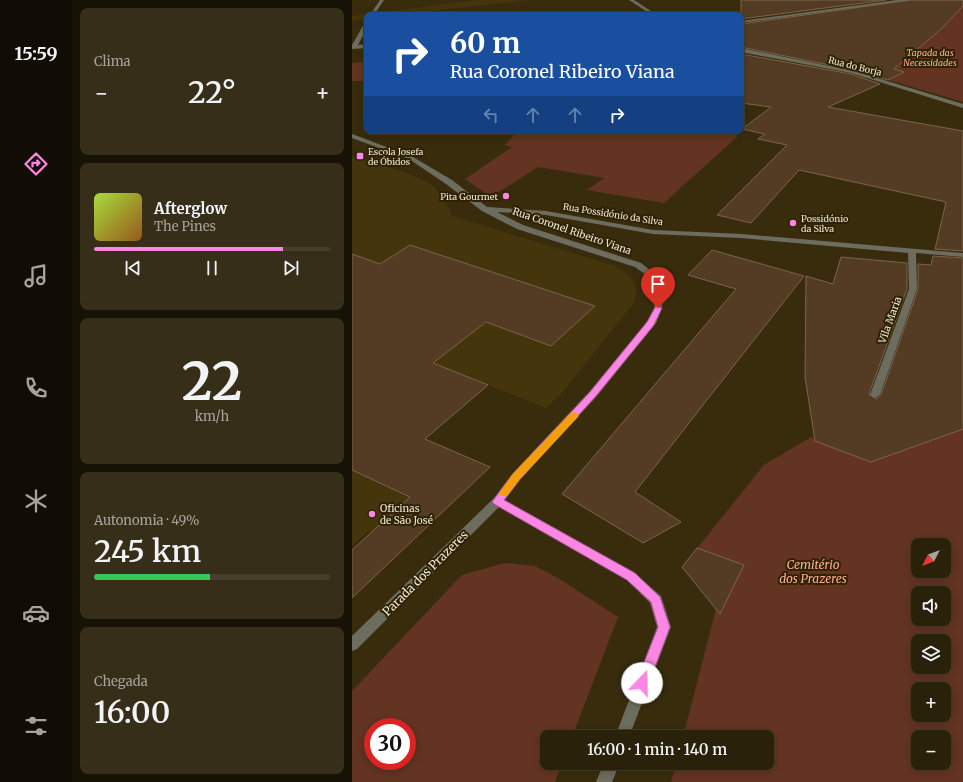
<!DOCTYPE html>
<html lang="pt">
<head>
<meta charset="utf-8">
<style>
	:root { --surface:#2a210a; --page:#362e18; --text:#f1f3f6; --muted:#a5a39c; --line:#463e2b; --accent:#fc86e4 }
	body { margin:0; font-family:Merriweather,serif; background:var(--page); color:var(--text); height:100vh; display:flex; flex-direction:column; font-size:15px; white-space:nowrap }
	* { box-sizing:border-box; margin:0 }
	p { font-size:13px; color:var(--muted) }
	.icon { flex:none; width:22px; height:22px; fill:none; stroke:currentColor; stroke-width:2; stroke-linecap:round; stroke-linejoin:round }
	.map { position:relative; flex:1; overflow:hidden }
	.details { display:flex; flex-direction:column; gap:8px; padding:8px; background:#171206; width:280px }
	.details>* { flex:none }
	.guide { position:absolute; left:12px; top:12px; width:380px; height:122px; border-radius:8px; box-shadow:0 2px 10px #0003,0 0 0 1px var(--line); background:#1a4fa0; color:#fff; overflow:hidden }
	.needle { width:26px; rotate:228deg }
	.tools { position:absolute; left:559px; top:538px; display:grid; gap:8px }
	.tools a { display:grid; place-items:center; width:40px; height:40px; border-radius:8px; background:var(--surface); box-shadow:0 2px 10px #0003,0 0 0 1px var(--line); font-size:20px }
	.speed { position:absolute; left:12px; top:718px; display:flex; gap:8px; font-size:20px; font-weight:700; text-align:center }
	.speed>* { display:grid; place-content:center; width:52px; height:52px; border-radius:50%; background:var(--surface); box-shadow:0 2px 10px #0003,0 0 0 1px var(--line); line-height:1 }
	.speed .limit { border:6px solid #d22; background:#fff; color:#111 }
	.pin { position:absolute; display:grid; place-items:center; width:34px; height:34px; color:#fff; margin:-41px -17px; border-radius:50% 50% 50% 0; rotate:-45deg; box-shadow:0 0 4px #0007 }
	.pin .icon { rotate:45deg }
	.me { position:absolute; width:44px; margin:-22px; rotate:21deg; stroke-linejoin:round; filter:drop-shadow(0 0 3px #0008) }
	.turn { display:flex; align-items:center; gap:14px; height:84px; padding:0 20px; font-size:18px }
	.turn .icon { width:52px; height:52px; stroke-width:2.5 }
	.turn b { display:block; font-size:28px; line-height:34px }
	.lanes { display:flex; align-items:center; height:38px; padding:0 20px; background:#0003; justify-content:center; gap:20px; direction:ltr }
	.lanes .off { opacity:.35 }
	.big { font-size:30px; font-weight:600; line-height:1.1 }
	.details .card { flex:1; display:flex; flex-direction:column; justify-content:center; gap:6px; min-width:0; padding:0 14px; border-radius:8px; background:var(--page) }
	.details .dial { align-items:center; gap:0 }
	.dial b { font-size:52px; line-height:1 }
	.song { display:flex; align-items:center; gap:12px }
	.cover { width:48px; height:48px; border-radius:6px; background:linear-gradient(135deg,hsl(80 70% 55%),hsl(30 70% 35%)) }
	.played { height:4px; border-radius:2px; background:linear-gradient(90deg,var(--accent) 80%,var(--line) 80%) }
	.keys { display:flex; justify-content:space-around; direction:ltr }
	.heat { display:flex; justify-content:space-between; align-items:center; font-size:22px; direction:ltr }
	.charge { height:6px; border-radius:3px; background:linear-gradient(90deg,#34c759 49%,var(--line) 0) }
	.trip { position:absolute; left:188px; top:730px; width:234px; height:40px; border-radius:8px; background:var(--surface); box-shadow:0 2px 10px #0003,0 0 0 1px var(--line); font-weight:600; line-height:40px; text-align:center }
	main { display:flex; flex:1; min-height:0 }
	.menu { display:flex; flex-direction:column; width:72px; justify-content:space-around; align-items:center; background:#110d04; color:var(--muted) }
	.menu .icon { width:28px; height:28px }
	.menu .active { color:var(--accent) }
	.menu b { font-size:18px; color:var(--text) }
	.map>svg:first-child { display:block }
</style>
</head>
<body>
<main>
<nav class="menu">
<b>15:59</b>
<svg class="icon active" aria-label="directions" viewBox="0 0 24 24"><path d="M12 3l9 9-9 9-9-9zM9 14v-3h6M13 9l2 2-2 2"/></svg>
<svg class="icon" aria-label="music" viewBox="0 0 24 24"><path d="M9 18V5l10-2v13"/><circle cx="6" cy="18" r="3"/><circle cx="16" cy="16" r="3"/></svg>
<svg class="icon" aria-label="phone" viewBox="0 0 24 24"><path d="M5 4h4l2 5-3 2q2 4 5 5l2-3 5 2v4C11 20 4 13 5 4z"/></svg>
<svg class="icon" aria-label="climate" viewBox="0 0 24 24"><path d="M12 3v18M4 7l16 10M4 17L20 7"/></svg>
<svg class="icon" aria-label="car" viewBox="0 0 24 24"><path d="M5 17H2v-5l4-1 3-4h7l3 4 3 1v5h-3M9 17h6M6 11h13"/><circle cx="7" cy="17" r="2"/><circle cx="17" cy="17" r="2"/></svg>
<svg class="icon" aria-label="filters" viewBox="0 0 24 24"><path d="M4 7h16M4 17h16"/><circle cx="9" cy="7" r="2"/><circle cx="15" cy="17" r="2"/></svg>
</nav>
<section class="details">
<div class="card"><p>Clima</p>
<div class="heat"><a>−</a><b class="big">22°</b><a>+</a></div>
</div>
<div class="card">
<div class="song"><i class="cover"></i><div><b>Afterglow</b><p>The Pines</p></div></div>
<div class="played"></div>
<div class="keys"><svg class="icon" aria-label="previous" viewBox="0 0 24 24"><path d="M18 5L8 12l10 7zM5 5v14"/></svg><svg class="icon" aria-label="pause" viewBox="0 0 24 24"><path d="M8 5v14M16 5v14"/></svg><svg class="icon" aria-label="next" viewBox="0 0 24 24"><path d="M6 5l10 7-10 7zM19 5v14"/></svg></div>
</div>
<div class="card dial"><b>22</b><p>km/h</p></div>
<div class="card"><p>Autonomia · 49%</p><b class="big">245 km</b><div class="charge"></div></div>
<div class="card"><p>Chegada</p><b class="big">16:00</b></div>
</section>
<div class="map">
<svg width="611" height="782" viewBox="0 0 611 782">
	<rect width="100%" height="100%" fill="#382c0d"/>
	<path fill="#44350c" d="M125 0H178L41 15H15V19L0 21V16Z
		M0 157 56 173 79 184 92 199 100 216 263 266 277 275 281 281 284 288V296L280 305 209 394 194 408 0 331Z
		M0 470 58 497 19 533 16 531 0 546Z"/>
	<path fill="#633421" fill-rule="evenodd" d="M611 0V102L506 71Z
		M15 62V81H0V63Z
		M167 131H370L386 136 312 203 235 190 252 178 186 167 139 197 113 179 160 147 152 145Z
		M611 418V782H319L324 763H415V737H331L364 609 330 567 412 465 459 437 515 452ZM566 545H592V571H566ZM566 593H592V619H566ZM566 641H592V667H566ZM566 689H592V715H566ZM566 737H592V763H566Z
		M153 563 183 566 206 578 266 617 220 737H195V763H210L203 782H0V691L110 575ZM21 727H55V761H21Z"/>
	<path fill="#543c24" stroke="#7d634a" d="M389 0H534L389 19Z
		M559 0H611V6L587 31 542 69 552 72 536 80 502 70 389 47V24Z
		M389 54 499 74 528 84 476 107 611 131V251L583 249 594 202 447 170 399 223 365 215 435 145 406 139 413 134 390 129 419 107 389 103Z
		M58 245 243 306 199 346 134 322 81 363 136 385 73 439 138 467 0 598V550L58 497 0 470V254L28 264Z
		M360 250 452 276 283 492 329 522 291 543 210 494 384 289 336 275Z
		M581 256 611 258V429L519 462 463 441 453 377 454 276 481 284 489 257 555 263V289L517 394 524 399 529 395 566 289V264L579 265Z
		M345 548 392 565 368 614 330 567Z"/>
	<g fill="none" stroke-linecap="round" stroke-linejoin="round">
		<path fill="#6c6d5e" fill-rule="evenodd" d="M28 0H32L22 15H18Z
			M277 0H282L305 15H300Z
			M545 0H558L389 23V21Z
			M15 22V28L6 45 15 44V48L0 49V45L12 24Z
			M389 48 502 71 611 104V108L499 73 389 52Z
			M0 134 61 157 100 180 135 207 194 211 301 230 389 234 611 253V257L564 253 565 289 528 395 523 398 518 395 557 289 556 253 389 238 301 234 194 215 145 212 171 225 289 263 303 274 312 291 310 308 304 323 245 396 168 480 153 500 283 574 309 596 319 627 277 737H263L305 627 298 603 275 580 147 507 5 649 0 651V636L142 498 160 474 237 392 295 322 302 308 304 291 297 277 283 267 165 229 130 211 94 184 57 159 0 138Z
			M252 763H268L260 782H244Z"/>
	</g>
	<path fill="#fc86e4" stroke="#a45794" d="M304 306 310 308 302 325 244 396 168 479 152 500 283 573 308 597 318 627 297 683 295 687 290 689 286 687 284 683 306 627 299 602 275 580 142 504 140 502 161 474 238 392 295 322Z"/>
	<path fill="#f59e0b" d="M222 412 227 415 226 417 168 479 155 496H148L147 493 161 474 219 413Z"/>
	<g fill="#fc86e4" stroke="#2e2203" stroke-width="1.5">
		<rect x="4" y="152" width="8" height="8" rx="2"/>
		<circle cx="154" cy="196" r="4"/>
		<circle cx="441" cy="223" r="4"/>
		<circle cx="20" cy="514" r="4"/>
	</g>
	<g text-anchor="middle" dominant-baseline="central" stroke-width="4" stroke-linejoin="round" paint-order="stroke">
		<g font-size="9" font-style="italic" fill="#fdb091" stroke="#2e2203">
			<text x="578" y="52">Tapada das<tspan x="578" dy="10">Necessidades</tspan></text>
		</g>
		<g font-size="9" fill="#efe8d6" stroke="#2e2203">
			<text transform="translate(503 66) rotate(14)">Rua do Borja</text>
			<text transform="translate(261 214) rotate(9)">Rua Possidónio da Silva</text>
		</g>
		<g font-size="9" fill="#efe8d6" stroke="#2e2203" text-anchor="start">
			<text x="16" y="151">Escola Josefa<tspan x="16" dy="10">de Óbidos</tspan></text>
			<text x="146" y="196" text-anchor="end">Pita Gourmet</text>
			<text x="449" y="218">Possidónio<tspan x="449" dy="10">da Silva</tspan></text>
		</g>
		<g font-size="10" fill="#efe8d6" stroke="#2e2203">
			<text transform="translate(220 231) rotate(19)">Rua Coronel Ribeiro Viana</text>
			<text transform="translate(538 320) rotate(-70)">Vila Maria</text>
		</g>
		<g font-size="10" fill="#efe8d6" stroke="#2e2203" text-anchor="start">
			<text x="28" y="508">Oficinas<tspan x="28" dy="12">de São José</tspan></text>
		</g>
		<g font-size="12" font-style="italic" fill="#fdb091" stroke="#2e2203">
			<text x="461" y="564">Cemitério<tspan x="461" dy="14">dos Prazeres</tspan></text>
		</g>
		<g font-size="12" fill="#efe8d6" stroke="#2e2203">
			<text transform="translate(73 573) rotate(-45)">Parada dos Prazeres</text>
		</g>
	</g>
</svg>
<div class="tools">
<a><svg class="needle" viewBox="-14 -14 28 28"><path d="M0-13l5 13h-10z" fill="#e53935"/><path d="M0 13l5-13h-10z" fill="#a5a39c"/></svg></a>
<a><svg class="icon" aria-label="sound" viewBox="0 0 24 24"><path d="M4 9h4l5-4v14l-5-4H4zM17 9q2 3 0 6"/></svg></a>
<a><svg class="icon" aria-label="layers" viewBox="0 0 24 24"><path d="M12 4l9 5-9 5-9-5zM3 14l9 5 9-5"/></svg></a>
<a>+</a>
<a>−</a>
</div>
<div class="speed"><div class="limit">30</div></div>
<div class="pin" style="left:306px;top:308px;background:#d93025"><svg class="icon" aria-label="arrive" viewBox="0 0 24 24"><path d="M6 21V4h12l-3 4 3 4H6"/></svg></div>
<svg class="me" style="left:290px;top:683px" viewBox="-20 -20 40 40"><circle r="19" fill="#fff"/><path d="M0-13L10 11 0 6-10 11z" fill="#fc86e4"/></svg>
<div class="trip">16:00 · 1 min · 140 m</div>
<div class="guide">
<div class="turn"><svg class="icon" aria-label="right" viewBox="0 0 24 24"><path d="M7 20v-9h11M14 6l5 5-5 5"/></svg><div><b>60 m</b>Rua Coronel Ribeiro Viana</div></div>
<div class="lanes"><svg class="icon off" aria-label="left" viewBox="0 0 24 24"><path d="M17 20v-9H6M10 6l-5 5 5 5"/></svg><svg class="icon off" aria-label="ahead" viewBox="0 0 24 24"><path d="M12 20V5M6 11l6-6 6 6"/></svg><svg class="icon off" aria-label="ahead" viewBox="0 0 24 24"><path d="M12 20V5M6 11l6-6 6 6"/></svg><svg class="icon" aria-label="right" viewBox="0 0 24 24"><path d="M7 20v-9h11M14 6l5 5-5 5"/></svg></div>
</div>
</div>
</main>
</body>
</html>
